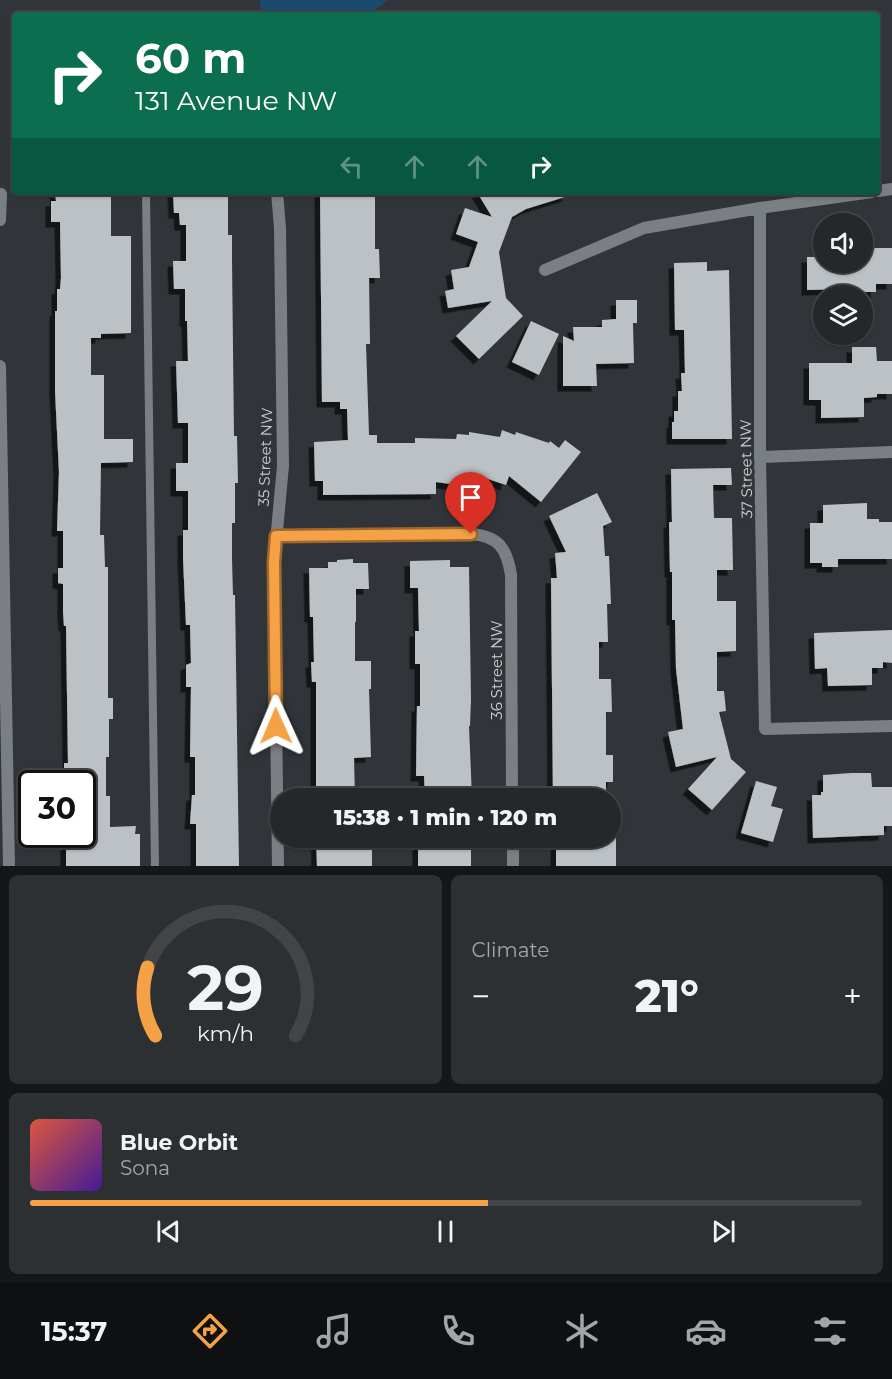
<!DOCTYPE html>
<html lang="en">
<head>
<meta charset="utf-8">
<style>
	:root { --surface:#25282b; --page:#2d3033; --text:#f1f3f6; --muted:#a3a6a9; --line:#424447; --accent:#f5a246 }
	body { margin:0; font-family:Montserrat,sans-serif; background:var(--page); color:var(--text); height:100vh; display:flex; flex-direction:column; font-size:22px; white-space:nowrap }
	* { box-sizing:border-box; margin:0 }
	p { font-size:20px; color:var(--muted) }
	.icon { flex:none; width:33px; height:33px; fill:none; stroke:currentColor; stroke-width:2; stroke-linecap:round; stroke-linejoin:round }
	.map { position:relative; height:866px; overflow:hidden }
	.drawer { display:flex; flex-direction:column; gap:9px; padding:9px; background:#141618; flex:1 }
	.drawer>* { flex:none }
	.hud { position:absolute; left:12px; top:12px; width:868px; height:183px; border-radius:6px; box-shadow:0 2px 4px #0004,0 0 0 2px var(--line); background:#0b6e4f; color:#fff; overflow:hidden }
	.tools { position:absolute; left:813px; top:213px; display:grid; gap:12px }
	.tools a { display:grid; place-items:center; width:60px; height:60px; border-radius:50%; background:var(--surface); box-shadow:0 2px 4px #0004,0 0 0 2px var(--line); font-size:30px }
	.speed { position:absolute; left:18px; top:770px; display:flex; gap:12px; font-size:30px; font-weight:700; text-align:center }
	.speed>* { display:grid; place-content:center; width:78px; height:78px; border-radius:50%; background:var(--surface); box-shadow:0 2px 4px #0004,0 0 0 2px var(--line); line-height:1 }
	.speed .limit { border:3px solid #111; border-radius:9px; background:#fff; color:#111 }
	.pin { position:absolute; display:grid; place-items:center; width:51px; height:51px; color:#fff; margin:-62px -26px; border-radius:50% 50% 50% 0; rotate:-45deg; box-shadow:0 0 6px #0007 }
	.pin .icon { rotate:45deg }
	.me { position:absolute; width:66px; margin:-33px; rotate:359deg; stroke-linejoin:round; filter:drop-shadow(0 0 4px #0008) }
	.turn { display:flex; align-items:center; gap:21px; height:126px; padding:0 24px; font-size:27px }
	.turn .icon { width:78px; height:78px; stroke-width:2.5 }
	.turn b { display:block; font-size:42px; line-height:51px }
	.lanes { display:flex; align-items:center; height:57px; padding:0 24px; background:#0003; justify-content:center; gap:30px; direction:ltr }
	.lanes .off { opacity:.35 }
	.big { font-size:45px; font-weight:800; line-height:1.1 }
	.drawer .tile { flex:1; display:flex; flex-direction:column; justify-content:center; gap:9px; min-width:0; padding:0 21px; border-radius:9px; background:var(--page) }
	.drawer .dial { align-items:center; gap:0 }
	.dial svg { height:156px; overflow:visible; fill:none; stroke:var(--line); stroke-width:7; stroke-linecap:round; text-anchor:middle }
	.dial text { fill:var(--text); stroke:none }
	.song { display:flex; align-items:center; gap:18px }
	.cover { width:72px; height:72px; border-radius:9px; background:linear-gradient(135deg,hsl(10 70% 55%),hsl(260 70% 35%)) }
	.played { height:6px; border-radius:3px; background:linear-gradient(90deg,var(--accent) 55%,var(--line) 55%) }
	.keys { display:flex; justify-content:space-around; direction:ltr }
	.heat { display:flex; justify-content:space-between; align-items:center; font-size:33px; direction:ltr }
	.drawer .tiles { flex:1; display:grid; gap:9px; grid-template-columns:1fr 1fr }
	.tile:last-child { grid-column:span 2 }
	.trip { position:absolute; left:270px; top:788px; width:351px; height:60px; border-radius:30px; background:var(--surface); box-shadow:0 2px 4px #0004,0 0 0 2px var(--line); font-weight:800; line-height:60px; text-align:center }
	.dock { display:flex; height:96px; justify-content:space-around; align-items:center; background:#0f1011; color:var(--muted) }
	.dock .icon { width:42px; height:42px }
	.dock .on { color:var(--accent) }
	.dock b { font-size:27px; color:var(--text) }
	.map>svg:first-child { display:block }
</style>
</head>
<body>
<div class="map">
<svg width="892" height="866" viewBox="0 0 892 866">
	<defs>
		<filter id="shadow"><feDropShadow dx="-5.5" dy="5.5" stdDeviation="0" flood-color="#0009"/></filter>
	</defs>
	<rect width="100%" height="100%" fill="#313539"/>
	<path fill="#1b4a6f" d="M260 0H388L368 15H261Z"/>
	<path fill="#bcc1c5" filter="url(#shadow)" d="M55 192H111V236H131V333L101 334V338H91V375H104V439H133V462L101 463 100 535H104L105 567H108V698H113V719H109V757H106V796H110V827L136 826 135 834H140V866H66V834H82V783L64 781V763H68L66 626H64L63 612V584L58 583V568H63V531H57L59 472 55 391V311H57V289H60L61 278 60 222H51V201H56Z
		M173 192H228V235H232V260L234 436H237L238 483H235V523H232V559L233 595H235L239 866H196V824H190L192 795H195V757H190L191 687H186V665L191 663 190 625H186L183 558V530H188V491H176V463H188V423H178L176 361H188L187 321H185V289H174L173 261H186V225H180L179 213H174Z
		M320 192H375V249H379L380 278H369L370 344H366L369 435H377V443H415V438L456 439 457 434 469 435V432L500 437 502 430 515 435 516 432 549 443 550 441 559 448 565 440 581 452 541 502 509 476 506 485 479 476 478 488 436 482V494L323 495V481H315L314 442 348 440 347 409H340V402H322Z
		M477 192H567L568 196 526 209 512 217 499 252 506 298 523 316 479 359 456 336 492 301 448 308 445 291 454 289 451 270 469 267 478 242 456 234 465 208 492 217Z
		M862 248H892V284H876V292H851V289L807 290V257H824V262H862Z
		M707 262V271L729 270 732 439H672V422H674V411H678V391H682L681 373H685L684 330H675L674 263Z
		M616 300H637V323H633L634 363 596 364 597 386H563V336L574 341 573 327H602V320L616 319Z
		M531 321 559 334 539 375 512 362Z
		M852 347H876L877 361H892V394H877V397L864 398V417L821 418V400H809V363H852Z
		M731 468 732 485H713L714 518H732L733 570H717V601H736V651L717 652V691H724L726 711 719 712 731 759 746 772 712 810 688 789 717 757 676 767 668 732 683 729 676 669 675 620H672V572H670L669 522H672L671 469Z
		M597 493 612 522 603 526 605 556H609L611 604H607L608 642H599V679H611L612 712H606V755H613V782H606V798H553L551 578H557L555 553 566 552 549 516Z
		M867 503V519H879V522H892V559H838V567H822V563H810V523H823V505Z
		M353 559V563H368L369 589H356V622H355V661H371V689H369L371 757 354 758 355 798H316V682H312L311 662H314L313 617H310L309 568H328V562H337V560Z
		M450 560V567H469L471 700 470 726H469L472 798H425L424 776H416L417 706H420V664H415V631H419L418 588H410V561Z
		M892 630V663L883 662V668H872V685L828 686 827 668 815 669 814 633Z
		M851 773H871L872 787H892V826H884V835L813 838 812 795H821V792H823V775Z
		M756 781 777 787 771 806 783 809 773 842 741 833Z
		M316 837H372V866H317Z
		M421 837H471V866H418V839H421Z
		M556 837H616V866H556Z"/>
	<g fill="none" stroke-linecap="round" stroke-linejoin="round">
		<path stroke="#7a7f83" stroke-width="8" d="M146 192 155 866"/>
		<path stroke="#7a7f83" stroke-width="12" d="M878 191 892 189
			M277 192 280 228 283 466 274 563 278 866
			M760 208V457L765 729 892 726
			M0 220 1 194
			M545 270 644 228 760 208 872 192
			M0 366 9 866
			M760 457 892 452
			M276 536 471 534C499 536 507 549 511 575L512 798
			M513 837V866"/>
	</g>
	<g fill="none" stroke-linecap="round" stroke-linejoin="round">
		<defs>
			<path id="route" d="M276 726 274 562 276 536 471 534"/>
		</defs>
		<use href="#route" stroke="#9f692e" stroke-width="15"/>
		<use href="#route" stroke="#f5a246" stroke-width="10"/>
	</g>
	<g text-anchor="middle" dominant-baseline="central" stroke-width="6" stroke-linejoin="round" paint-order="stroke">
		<g font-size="15" fill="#cfd1d4" stroke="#313539">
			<text transform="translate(265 457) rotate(-88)">35 Street NW</text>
			<text transform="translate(746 469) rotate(-91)">37 Street NW</text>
			<text transform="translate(496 670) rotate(-90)">36 Street NW</text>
		</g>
	</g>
</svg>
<div class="tools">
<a><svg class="icon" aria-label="sound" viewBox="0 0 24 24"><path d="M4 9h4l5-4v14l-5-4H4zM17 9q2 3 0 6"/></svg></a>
<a><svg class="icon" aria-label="layers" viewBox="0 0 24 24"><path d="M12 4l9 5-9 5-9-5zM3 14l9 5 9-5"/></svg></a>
</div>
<div class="speed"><div class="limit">30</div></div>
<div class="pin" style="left:471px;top:534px;background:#d93025"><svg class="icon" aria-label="arrive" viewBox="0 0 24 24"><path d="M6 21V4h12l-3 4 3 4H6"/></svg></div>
<svg class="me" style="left:276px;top:726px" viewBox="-20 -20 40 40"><path d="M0-17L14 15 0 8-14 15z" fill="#f5a246" stroke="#fff" stroke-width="4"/></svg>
<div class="trip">15:38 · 1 min · 120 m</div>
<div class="hud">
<div class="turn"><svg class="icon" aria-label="right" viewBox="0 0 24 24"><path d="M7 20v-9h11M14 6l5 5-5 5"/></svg><div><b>60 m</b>131 Avenue NW</div></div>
<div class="lanes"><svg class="icon off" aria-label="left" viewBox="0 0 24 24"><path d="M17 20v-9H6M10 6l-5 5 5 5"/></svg><svg class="icon off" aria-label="ahead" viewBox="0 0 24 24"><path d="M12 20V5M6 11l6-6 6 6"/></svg><svg class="icon off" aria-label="ahead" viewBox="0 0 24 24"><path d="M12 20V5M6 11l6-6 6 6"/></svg><svg class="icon" aria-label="right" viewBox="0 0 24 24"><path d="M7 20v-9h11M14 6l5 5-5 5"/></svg></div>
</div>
</div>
<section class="drawer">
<div class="tiles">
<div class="tile dial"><svg viewBox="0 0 100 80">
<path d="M14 69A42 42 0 1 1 86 69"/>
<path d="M14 69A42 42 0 0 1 10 34" stroke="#f5a246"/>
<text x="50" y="56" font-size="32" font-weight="700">29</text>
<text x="50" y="72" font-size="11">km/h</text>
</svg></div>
<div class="tile"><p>Climate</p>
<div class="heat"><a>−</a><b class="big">21°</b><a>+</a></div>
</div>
<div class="tile">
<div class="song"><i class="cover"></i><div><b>Blue Orbit</b><p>Sona</p></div></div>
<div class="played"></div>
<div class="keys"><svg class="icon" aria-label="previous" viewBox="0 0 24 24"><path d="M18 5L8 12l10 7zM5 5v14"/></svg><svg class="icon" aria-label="pause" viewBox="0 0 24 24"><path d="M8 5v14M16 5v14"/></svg><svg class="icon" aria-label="next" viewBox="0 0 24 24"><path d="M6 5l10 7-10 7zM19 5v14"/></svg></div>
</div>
</div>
</section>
<nav class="dock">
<b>15:37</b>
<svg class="icon on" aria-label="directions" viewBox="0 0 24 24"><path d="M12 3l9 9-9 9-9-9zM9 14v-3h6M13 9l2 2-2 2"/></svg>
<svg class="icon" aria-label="music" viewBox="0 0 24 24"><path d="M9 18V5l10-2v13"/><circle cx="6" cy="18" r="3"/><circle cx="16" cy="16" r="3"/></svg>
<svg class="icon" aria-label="phone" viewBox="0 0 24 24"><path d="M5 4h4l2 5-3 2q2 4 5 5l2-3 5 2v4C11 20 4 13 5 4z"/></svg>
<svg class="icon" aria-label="climate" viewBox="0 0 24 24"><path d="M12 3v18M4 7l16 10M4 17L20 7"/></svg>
<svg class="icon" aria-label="car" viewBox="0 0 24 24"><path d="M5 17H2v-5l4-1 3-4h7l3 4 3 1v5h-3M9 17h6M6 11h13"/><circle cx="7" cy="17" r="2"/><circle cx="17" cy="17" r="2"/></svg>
<svg class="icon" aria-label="filters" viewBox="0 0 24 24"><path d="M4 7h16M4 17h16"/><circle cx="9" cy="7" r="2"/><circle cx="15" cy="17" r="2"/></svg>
</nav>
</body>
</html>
